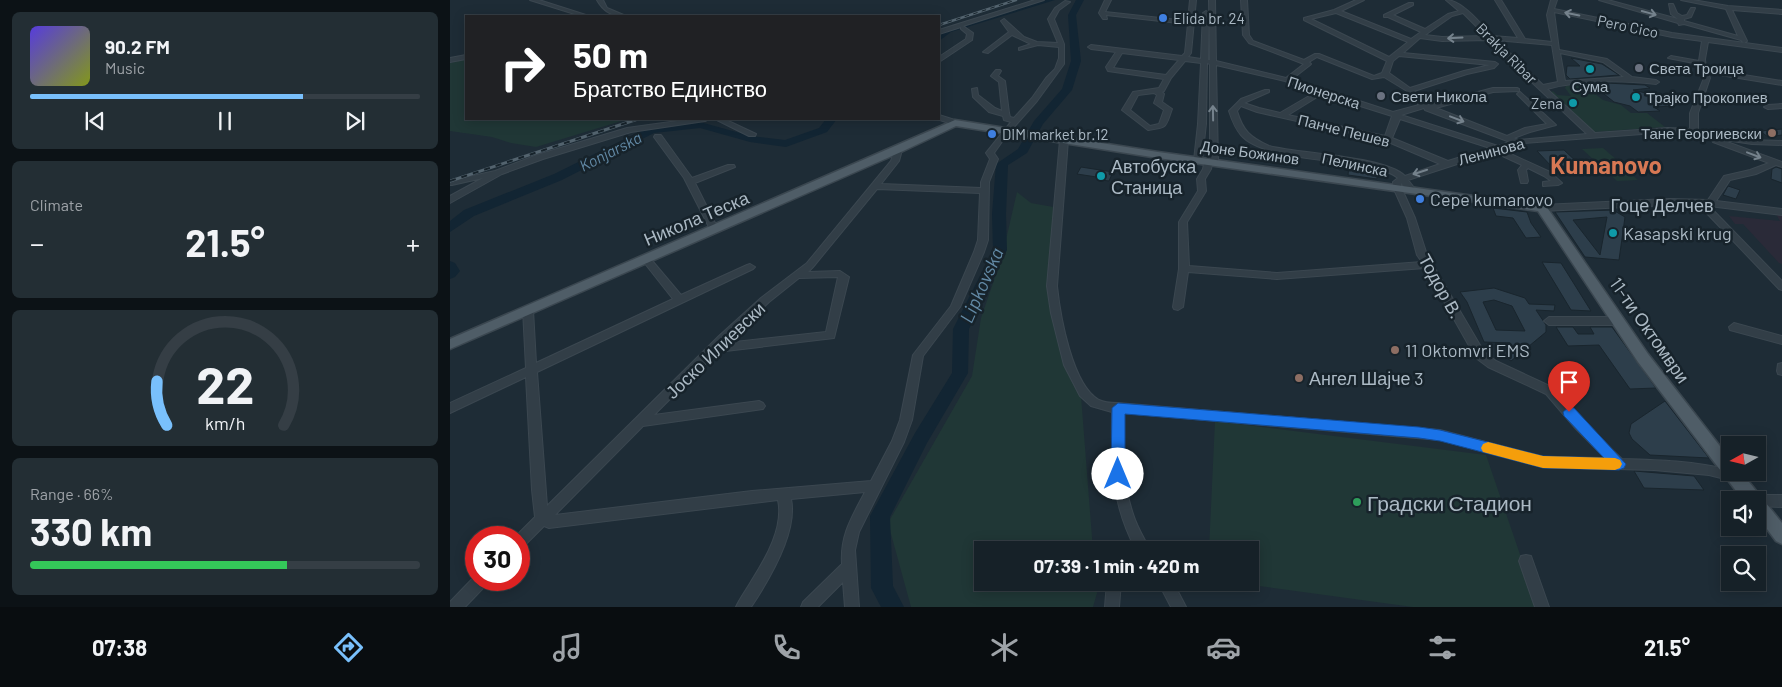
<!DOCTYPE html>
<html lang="en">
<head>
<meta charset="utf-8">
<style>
	:root { --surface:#162128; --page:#232e34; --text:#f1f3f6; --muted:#9ea3a8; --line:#353e45; --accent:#79c0fc }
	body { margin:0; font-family:Barlow,sans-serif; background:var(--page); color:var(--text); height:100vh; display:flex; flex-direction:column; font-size:19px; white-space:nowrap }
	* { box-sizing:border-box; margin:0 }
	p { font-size:16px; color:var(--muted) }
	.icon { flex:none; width:28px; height:28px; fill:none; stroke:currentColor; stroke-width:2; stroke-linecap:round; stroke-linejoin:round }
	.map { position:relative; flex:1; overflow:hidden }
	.side { display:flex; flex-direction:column; gap:12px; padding:12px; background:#0c1216; width:450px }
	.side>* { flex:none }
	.top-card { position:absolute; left:15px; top:15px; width:475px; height:105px; border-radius:0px; box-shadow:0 2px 12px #0003,0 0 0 1px var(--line); background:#202124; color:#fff; overflow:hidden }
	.needle { width:32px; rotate:262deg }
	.buttons { position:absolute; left:1271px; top:436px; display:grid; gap:10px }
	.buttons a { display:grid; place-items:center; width:45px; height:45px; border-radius:0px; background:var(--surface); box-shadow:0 2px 12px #0003,0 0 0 1px var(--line); font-size:25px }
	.speed { position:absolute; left:15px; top:526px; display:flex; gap:10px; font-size:25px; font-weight:700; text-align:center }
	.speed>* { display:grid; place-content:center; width:65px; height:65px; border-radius:50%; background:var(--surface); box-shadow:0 2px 12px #0003,0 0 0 1px var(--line); line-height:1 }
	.speed .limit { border:8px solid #d22; background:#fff; color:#111 }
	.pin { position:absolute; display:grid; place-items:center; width:42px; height:42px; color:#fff; margin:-51px -21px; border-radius:50% 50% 50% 0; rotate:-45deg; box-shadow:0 0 5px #0007 }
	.pin .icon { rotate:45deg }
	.me { position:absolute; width:55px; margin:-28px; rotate:0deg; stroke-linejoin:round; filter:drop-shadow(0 0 4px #0008) }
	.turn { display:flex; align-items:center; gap:18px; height:105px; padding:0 25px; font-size:22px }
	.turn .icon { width:65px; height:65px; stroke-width:2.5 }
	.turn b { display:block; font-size:35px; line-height:42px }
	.big { font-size:38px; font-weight:700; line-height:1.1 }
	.side .tile { flex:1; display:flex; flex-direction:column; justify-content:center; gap:8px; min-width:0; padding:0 18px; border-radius:8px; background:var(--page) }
	.side .dial { align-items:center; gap:0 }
	.dial svg { height:130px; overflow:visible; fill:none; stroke:var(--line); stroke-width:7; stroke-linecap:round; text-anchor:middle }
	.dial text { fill:var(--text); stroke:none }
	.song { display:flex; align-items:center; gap:15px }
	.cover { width:60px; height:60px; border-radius:8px; background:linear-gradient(135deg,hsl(250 70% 55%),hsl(70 70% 35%)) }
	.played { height:5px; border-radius:2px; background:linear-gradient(90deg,var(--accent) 70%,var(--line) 70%) }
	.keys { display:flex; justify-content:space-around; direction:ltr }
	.heat { display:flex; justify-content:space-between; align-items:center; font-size:28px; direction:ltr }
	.charge { height:8px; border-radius:4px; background:linear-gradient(90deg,#34c759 66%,var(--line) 0) }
	.trip { position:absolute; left:524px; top:541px; width:285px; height:50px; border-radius:0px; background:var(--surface); box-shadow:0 2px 12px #0003,0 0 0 1px var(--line); font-weight:700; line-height:50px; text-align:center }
	.tab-bar { display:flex; height:80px; justify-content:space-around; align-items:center; background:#090d10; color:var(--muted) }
	.tab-bar .icon { width:35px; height:35px }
	.tab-bar .current { color:var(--accent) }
	.tab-bar b { font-size:22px; color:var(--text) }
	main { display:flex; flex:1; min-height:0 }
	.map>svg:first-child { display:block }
</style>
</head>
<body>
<main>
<section class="side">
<div class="tile">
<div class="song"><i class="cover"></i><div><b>90.2 FM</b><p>Music</p></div></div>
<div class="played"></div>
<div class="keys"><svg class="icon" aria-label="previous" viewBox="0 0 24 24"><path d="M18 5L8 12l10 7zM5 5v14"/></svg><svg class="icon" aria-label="pause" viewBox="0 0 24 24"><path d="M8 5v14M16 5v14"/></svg><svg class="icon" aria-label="next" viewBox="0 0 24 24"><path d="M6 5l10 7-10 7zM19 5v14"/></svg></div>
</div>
<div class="tile"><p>Climate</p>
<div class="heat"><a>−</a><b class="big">21.5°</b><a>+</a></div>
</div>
<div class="tile dial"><svg viewBox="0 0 100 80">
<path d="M14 69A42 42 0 1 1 86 69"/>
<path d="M14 69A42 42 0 0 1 8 42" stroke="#79c0fc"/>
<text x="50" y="56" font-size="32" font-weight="700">22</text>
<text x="50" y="72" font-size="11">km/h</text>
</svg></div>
<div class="tile"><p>Range · 66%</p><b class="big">330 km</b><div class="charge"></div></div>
</section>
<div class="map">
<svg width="1332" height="607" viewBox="0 0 1332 607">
	<rect width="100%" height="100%" fill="#1e2c36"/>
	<path fill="#2a2a38" d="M1326 214 1332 215V264L1329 263 1293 224H1285L1279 216 1330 221Z"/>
	<path fill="#203736" d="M16 59V119H178L86 147 61 143 42 137 0 131V63Z
		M1150 83 1158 89 1151 90V93L1145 94 1153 100 1171 105 1181 113H1197L1215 127 1144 132 1100 93 1103 91 1107 95 1121 96 1115 88 1116 86Z
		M1153 148 1167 160 1145 161 1132 149Z
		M1173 167 1188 180 1167 181 1153 168Z
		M567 192 581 203 609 208 597 290 631 396 643 550H532V582L646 583 647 593 643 607H461L438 523 522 376 531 318 552 257Z
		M765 421 1036 455 1088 607H963L787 583 800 582V550H759Z"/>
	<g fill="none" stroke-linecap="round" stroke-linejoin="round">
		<path fill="#122533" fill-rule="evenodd" d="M592 0H605L501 32 489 41V33L495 28Z
			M626 0H634L626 15 631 61 622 90 593 124 577 153 558 165 556 214 557 250 519 329 518 373 477 443 440 517 443 586 454 607H431L421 588 420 516 465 433 502 373 503 329 543 250 542 214 546 164 568 149 584 121 612 89 621 61 618 15Z
			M376 119H387L377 132 336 147 300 142 250 128 204 133 112 180 24 216 0 232V221L14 210 104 174 197 128 250 122 301 136 335 140 369 128Z
			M0 261 5 263 10 271 5 277 0 279Z"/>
	</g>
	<path fill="#2d3e4b" stroke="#19252d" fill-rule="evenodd" d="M1121 58 1152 64 1169 75 1120 79 1116 75 1117 66H1130Z
		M1224 64 1240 67V77L1223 73Z
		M1156 83 1195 85 1200 88 1183 90 1225 100 1216 101 1222 106 1204 107 1210 111 1188 112 1180 106 1164 102 1154 94 1158 93 1152 88Z
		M1332 129V135L1318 137 1310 131Z
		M1114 150 1130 165 1102 167 1087 151Z
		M899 165 927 171V179L898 175Z
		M631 167 663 172 659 181 651 180 653 178 627 174Z
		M1326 167 1332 169V183L1321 179 1322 169Z
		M1278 186 1290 190 1286 199 1273 195Z
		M1043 208 1077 212 1081 223 1091 237 1076 238 1063 218 1046 216Z
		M1163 210 1175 217 1169 260 1135 257 1105 212ZM1157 217 1150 255 1123 220Z
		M1092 262 1111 263 1141 311 1121 310Z
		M1044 288 1075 298 1079 304 1105 305 1104 311 1086 310 1096 325V332L1061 361 1048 352 1060 343 1034 342 1017 302 1010 292ZM1044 300 1062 306 1075 331 1046 330 1033 302Z
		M1106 327H1123L1128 334H1144L1140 327H1162L1206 388 1180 389 1149 345 1118 346Z
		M1215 401 1259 458 1200 455 1182 439 1179 433 1181 424Z
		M1184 471 1244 476 1254 490 1194 488Z"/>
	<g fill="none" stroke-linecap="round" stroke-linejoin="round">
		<defs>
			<path id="minor" d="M80 0H89L139 16H131Z
				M147 0H153L157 8 176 16C163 17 153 11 147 0Z
				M585 0H594L513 26 523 33 522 40 489 62V57L516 39 517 34 511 29V27L489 34V30Z
				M655 0H661L655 12 738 21 740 0H746L741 53 738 57 751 59 753 13 756 11 759 13 758 60H760L759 0H765L766 61 836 78 854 64 799 43 793 35 791 0H797L799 35 803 41 854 60 865 54H869L924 76 932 73 937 61 854 20V18L884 10 906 0H914L891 11 961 39 971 32 938 17H934V15L959 3H963V5L943 15 975 29 998 14 1009 11 996 0C1012 0 1031 24 1042 36L1068 38 1045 0H1051L1075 39 1102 42 1097 15 1101 0H1107L1104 9 1222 33 1332 48V52L1258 42 1255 59 1256 69 1332 81V85L1258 73 1260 78 1248 113V130L1302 140 1332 141V145L1302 144 1269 139 1332 162V167L1326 165 1306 174 1280 180 1266 201 1332 209V215L1259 206 1332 281V290L1329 289 1249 205H1219L1092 211 1088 208 1092 205 1219 199 1258 200 1274 176 1300 170 1319 163 1263 142 1262 140 1265 138 1218 132 1073 143 1052 150 1100 172 1112 183 1108 185 1093 186V182L1101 181 1094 176 1078 168 1076 170 1078 181 1077 183H1071L1068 170 1072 165 1044 152 958 180 965 189 964 191H958L951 183V187L965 218 977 255 1034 352 1046 361 1104 388 1134 423 1172 459C1208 460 1245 461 1280 470V472H1288L1289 476 1287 480 1283 481 1259 475 1204 470 1093 467 990 440 674 413C673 447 672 482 683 514 687 527 694 538 700 550H686C661 502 661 465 662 412L641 406 630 396 614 365 601 313 597 286 610 140 614 138 618 140 607 286C610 315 622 385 649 400 655 403 662 403 668 403L990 430 1093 457 1155 458 1126 429 1096 394 1038 367 1026 358 975 268 827 279 738 272 733 307 728 310 724 309 723 307 729 269V222L748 191 747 179 753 169 755 159H760V64L757 63 756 124 752 160 748 162 744 160 748 124 751 63 735 61 721 78 714 91 712 92 714 94 712 102 722 109C715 128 718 127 698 130L672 110 683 92 709 88 714 79 658 71 656 67 666 52 641 49 638 47 641 45 732 56 735 53 738 24 656 15 657 19H653L649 13ZM1104 12 1222 37 1252 41 1249 61 1221 56 1218 58 1249 64 1254 78 1240 113V129L1218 128 1145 133 1097 89C1131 80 1171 80 1206 84L1209 82 1206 80 1182 77 1157 59 1109 50ZM886 13 958 42 939 57 861 19ZM1013 13 1036 36 992 37 975 35 1002 16ZM970 38 992 41 1039 40 1056 58 1137 134 1068 140 1064 138 1080 132 1106 125 1070 92 1067 94 1097 124 1075 128 1057 136 986 108 1043 92 1069 91V89L1067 88H1043L979 105 977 104 964 91 1017 74 1044 68 1048 64 1045 62 953 53ZM1046 40 1102 45 1108 82 1093 85ZM672 53 729 60 716 75 663 68ZM1110 53 1153 62 1174 77 1115 81ZM949 56 1040 65 1014 71 960 88 939 73 943 61ZM867 57 922 79 934 77 957 91 969 105 943 112 842 79 860 65 861 64 859 62ZM766 65 835 81 866 92 830 113 809 108 794 103 819 92V90H815L791 99 779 111C782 120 785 128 791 135 810 158 885 160 916 166 927 169 940 171 948 178L943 182V187L957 218 967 255 972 262 827 273 739 266 737 222 756 191 755 179 761 169 762 164H767L768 162ZM704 93 707 95 704 103 714 110 709 124 700 126 680 110 688 95ZM872 94 942 116 935 136 838 115ZM791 106 807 112 936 141 990 164 955 176C935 156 850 154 819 146 800 137 793 131 787 111ZM974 108 975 110 1060 142 1048 146 951 115ZM950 119 1040 148 998 161 942 138Z
				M1149 0H1158L1228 19 1221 14 1219 4H1223L1227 13 1232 16 1237 15 1241 8H1245L1241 17 1234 19V21L1288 36 1276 9 1231 0H1243L1278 6 1332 10V14L1282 10 1297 41 1294 43 1291 40 1234 24 1229 25 1228 23Z
				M615 1 620 2 609 10 604 19 614 44V64L587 101 556 136 544 153 548 159 539 182 538 240 534 252 510 307 473 356 462 420 454 442 409 532 405 550 409 607H395L393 582 368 607H351L353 602 392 564C390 535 402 517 415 492L341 499C348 532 319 580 301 607H286C290 598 297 589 302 580 316 558 334 527 328 500L99 528 94 526 74 546 69 548V538H64L85 517 82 490 76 377 0 413V403L76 368 73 310 74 308 78 307 83 310 86 363 223 299 193 261 191 259 193 257H199L231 295 297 265 300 264 305 267 303 269 87 372 97 506 269 336 311 298 357 263 441 161 445 148H451L452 150 449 161 431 184 531 188V182L540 159 536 153 561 122 554 120 553 116 539 112 523 97 522 89 527 88 528 95 545 108 552 111 549 82 541 76 546 70H550L551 71 548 76 555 81 559 113 560 117 564 118 582 98 596 78 605 69 609 58V47L588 45 569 50V48L581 44 562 35 538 53 533 52 559 32 551 21 554 19 574 37 587 42 608 43 598 19 605 8ZM427 189 530 193 528 240 524 252 501 306 463 355 450 420 442 441 421 481 302 491 105 515 193 426 313 409 315 406 313 403 309 401 204 415 267 352 384 338 399 277 390 271 358 272 363 267ZM388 277 376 332 276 343 319 302 349 278Z
				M16 55V59L0 62V58Z
				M1332 104V108L1318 109 1314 107 1318 105Z
				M489 115 508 121 509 123 505 125 487 119H489Z
				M242 119H259L255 121 181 132 93 159 52 174 0 203V196L33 178 2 185H0V181L45 171 87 155 177 128Z
				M265 119H274L306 134 305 136H299Z
				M205 135H211L242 178 278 165H284L285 167 245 183 268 229 267 231 264 232 260 229 234 178 204 137Z
				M1099 317H1169L1174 321 1169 325H1099L1094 321Z
				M1284 323 1332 336V344L1280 330 1279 327Z
				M1332 363V375L1328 374 1327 371 1328 364Z
				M1308 495H1332V507L1308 506V500H1302L1303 497Z
				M1076 555 1081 556 1099 607H1085L1069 561 1071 556Z
				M26 575V580H38L36 585 15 607H0V602Z
				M657 582H671L669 607H655Z
				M708 582H723L736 607H721Z"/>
			<path id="major" d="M505 120 708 152 1096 206 1198 354 1280 459V472H1291L1332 523V544L1326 541 1308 517V500H1293L1188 362 1088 211 708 158 506 126 451 152 0 349V339Z"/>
		</defs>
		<use href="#minor" stroke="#3b4750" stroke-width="2"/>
		<use href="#major" stroke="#3b4750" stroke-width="3"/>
		<use href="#minor" fill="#323e47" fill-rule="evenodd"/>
		<use href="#major" fill="#4f5d67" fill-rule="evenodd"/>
		<defs>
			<path id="rail-far1" d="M489 25 566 0"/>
			<path id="rail" d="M0 181 188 119"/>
		</defs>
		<use href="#rail-far1" stroke="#53636e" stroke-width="2.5"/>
		<use href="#rail" stroke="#53636e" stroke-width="3"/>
		<use href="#rail-far1" stroke="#17232b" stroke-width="1" stroke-dasharray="4.5" stroke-linecap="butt"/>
		<use href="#rail" stroke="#17232b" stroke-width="2" stroke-dasharray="6" stroke-linecap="butt"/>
	</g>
	<defs><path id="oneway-shaft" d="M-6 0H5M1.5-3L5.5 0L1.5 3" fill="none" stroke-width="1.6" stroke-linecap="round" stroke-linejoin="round" transform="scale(1.25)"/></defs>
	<g stroke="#75828c">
		<use href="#oneway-shaft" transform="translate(1199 13) rotate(15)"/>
		<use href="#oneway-shaft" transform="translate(1122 14) rotate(-168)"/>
		<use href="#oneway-shaft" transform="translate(1005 38) rotate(177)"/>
		<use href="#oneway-shaft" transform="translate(763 113) rotate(-91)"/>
		<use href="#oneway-shaft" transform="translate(1007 119) rotate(21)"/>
		<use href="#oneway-shaft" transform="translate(1304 155) rotate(21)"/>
		<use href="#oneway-shaft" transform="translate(970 172) rotate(162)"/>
	</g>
	<path fill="#1a73e8" stroke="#114b97" d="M668 403 969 427 990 430 1093 456 1154 458 1114 416 1113 412 1119 407 1124 408 1176 464 1174 468 1169 470 1093 468 990 441 969 438 675 414V474L673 478 668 480 663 478 661 474 662 408Z"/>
	<path fill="#f59e0b" d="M1038 442 1093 456 1165 458 1170 460 1172 464 1170 468 1165 470 1093 468 1033 452 1031 448 1033 444Z"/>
	<g fill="#3f7fe0" stroke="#17232b" stroke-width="2">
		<circle cx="713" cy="18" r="5"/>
		<circle cx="542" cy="134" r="5"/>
		<circle cx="970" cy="199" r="5"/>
	</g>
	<g fill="#6b7280" stroke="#17232b" stroke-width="2">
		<circle cx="1189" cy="68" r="5"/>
		<circle cx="931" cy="96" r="5"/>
	</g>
	<g fill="#0f9aa8" stroke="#17232b" stroke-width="2">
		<circle cx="1140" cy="69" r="5"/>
		<circle cx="1186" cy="97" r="5"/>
		<circle cx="1123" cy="103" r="5"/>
		<circle cx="651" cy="176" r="5"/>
		<circle cx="1163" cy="233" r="5"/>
	</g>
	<g fill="#8d6e63" stroke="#17232b" stroke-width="2">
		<circle cx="1322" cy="133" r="5"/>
		<circle cx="945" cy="350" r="5"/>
		<circle cx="849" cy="378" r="5"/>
	</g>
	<circle fill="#2e9e5b" stroke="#17232b" stroke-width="2" cx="907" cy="502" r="5"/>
	<g text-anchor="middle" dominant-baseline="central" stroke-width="5" stroke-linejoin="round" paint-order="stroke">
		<g font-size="15" fill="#abb9c4" stroke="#17232b" text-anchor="start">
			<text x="723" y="18">Elida br. 24</text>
			<text x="1199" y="68">Света Троица</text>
			<text x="1140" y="86" text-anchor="middle">Сума</text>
			<text x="941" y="96">Свети Никола</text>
			<text x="1196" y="97">Трајко Прокопиев</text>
			<text x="1113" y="103" text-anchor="end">Zena</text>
			<text x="1312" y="133" text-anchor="end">Тане Георгиевски</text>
			<text x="552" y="134">DIM market br.12</text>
		</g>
		<g font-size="15" fill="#abb9c4" stroke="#17232b">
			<text transform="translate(1178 26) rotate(12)">Pero Cico</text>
			<text transform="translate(1057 53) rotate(45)">Brakja Ribar</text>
			<text transform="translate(874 92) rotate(18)">Пионерска</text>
			<text transform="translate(894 130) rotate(14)">Панче Пешев</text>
			<text transform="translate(1041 151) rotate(-15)">Ленинова</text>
			<text transform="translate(800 152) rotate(8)">Доне Божинов</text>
			<text transform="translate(905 164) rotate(12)">Пелинска</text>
		</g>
		<g font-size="16" font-style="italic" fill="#6289a5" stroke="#17232b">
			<text transform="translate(160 151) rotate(-27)">Konjarska</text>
		</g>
		<g font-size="18" fill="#abb9c4" stroke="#17232b" text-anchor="start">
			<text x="661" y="166">Автобуска<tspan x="661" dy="21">Станица</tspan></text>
			<text x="980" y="199">Cepe kumanovo</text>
			<text x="1173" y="233">Kasapski krug</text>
			<text x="955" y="350">11 Oktomvri EMS</text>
			<text x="859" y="378">Ангел Шајче 3</text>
		</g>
		<g font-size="18" fill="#abb9c4" stroke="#17232b">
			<text x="1212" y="205">Гоце Делчев</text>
			<text transform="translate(246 218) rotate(-23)">Никола Теска</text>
			<text transform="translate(991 286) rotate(61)">Тодор В.</text>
			<text transform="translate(1200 330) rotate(55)">11-ти Октомври</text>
			<text transform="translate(265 350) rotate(-44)">Јоско Илиевски</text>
		</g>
		<g font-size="19" font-style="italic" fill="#6289a5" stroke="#17232b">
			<text transform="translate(531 285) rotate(-66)">Lipkovska</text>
		</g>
		<g font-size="21" fill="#abb9c4" stroke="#17232b" text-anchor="start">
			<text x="917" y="502">Градски Стадион</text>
		</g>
		<g font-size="24" font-weight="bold" fill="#d77854" stroke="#17232b">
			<text x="1156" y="164">Kumanovo</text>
		</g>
	</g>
</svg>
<div class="buttons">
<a><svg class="needle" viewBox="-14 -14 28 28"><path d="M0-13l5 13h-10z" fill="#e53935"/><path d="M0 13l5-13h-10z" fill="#9ea3a8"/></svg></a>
<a><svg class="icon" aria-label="sound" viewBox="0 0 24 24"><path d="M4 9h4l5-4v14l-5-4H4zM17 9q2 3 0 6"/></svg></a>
<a><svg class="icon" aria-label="search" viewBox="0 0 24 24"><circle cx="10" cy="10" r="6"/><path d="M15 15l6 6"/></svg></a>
</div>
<div class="speed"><div class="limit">30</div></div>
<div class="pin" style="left:1119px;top:412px;background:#d93025"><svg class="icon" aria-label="arrive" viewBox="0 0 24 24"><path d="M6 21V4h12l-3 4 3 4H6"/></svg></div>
<svg class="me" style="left:668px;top:474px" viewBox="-20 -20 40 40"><circle r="19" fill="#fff"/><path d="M0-13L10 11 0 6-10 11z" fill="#1a73e8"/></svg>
<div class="trip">07:39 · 1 min · 420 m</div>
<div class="top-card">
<div class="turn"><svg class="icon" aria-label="right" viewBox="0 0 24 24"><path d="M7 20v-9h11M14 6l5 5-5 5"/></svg><div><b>50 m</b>Братство Единство</div></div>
</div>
</div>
</main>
<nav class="tab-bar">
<b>07:38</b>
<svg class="icon current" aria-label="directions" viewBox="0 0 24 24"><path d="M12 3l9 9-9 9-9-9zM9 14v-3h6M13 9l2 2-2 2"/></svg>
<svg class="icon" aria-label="music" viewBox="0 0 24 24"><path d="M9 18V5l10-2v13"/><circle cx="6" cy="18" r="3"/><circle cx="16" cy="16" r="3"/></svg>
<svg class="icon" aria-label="phone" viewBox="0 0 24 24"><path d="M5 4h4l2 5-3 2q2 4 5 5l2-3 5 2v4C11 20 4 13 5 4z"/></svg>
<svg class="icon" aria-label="climate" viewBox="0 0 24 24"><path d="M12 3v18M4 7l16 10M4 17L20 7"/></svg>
<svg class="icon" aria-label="car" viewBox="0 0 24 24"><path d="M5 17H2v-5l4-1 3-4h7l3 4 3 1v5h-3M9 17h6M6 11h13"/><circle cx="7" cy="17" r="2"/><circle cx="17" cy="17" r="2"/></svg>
<svg class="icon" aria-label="filters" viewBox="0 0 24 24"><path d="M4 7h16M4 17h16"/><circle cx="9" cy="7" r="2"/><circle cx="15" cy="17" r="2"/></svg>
<b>21.5°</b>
</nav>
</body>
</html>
